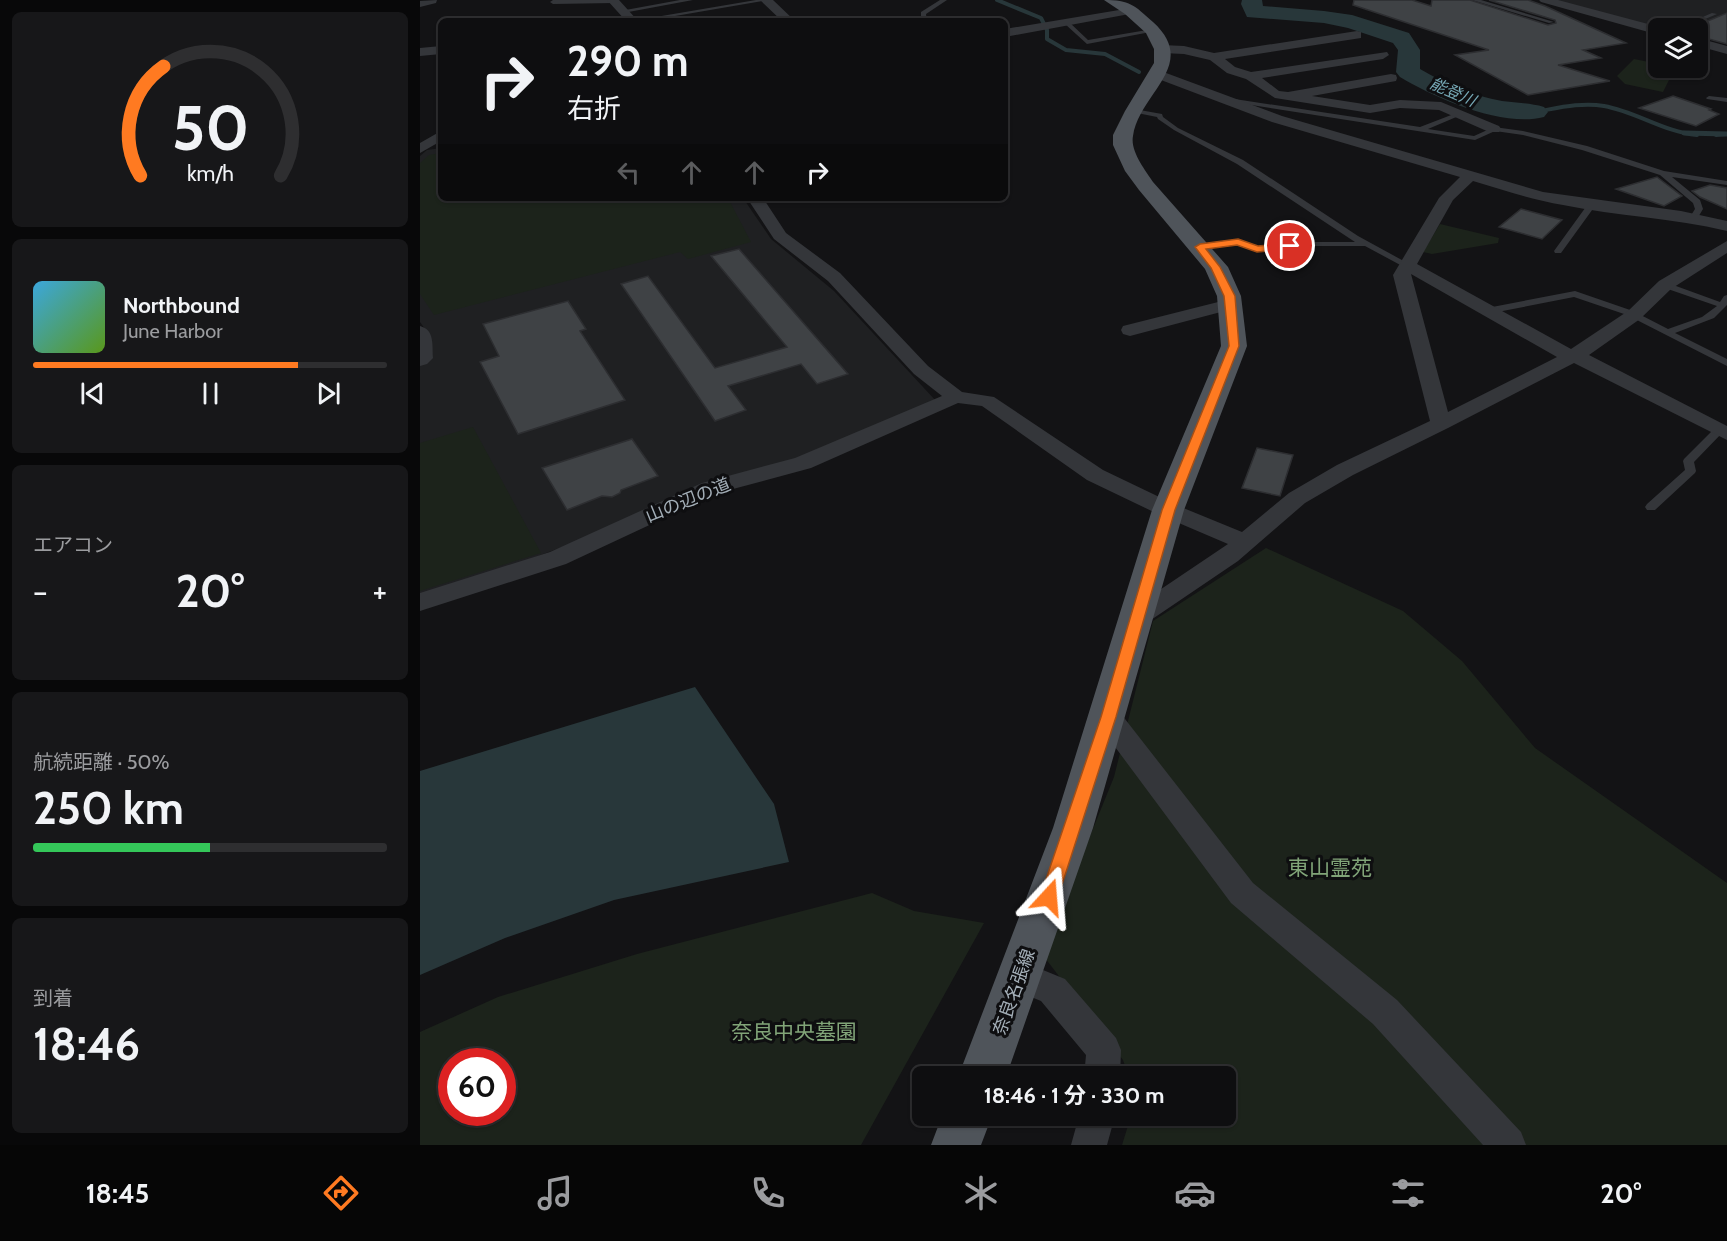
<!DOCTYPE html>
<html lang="ja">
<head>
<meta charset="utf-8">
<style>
	:root { --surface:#0e0e10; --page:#171719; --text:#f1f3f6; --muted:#9b9c9f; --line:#2e2e30; --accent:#ff7a21 }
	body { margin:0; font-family:Cabin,"Noto Sans JP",sans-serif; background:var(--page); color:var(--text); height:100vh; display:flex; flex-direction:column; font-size:22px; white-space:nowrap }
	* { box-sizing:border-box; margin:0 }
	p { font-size:20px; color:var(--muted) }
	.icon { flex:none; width:33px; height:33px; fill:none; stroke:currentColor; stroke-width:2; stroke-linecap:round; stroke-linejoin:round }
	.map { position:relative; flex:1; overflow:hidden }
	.details { display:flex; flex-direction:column; gap:12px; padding:12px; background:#080809; width:420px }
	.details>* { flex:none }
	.guide { position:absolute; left:18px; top:18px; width:570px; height:183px; border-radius:9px; box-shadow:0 2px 4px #0004,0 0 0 2px var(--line); background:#0e0e10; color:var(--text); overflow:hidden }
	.controls { position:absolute; left:1228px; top:18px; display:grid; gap:12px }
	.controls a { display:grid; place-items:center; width:60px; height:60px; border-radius:9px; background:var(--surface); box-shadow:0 2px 4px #0004,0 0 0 2px var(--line); font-size:30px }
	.speed { position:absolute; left:18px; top:1048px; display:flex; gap:12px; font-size:30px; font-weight:700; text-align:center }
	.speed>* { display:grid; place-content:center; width:78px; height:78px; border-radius:50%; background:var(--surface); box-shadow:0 2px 4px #0004,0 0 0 2px var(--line); line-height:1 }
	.speed .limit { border:9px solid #d22; background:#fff; color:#111 }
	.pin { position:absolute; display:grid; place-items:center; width:51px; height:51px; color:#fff; margin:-26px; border:3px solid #fff; border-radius:50%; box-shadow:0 2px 6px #0007 }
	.me { position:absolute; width:66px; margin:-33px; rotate:19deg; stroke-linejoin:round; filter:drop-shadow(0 0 4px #0008) }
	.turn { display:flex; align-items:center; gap:21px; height:126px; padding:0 30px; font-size:27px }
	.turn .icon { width:78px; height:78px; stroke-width:2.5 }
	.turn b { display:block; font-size:42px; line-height:51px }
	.lanes { display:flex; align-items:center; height:57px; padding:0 30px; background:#0003; justify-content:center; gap:30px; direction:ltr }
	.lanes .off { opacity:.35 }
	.big { font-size:45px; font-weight:700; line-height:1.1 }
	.details .widget { flex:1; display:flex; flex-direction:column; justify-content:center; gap:9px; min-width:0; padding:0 21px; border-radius:9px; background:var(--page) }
	.details .dial { align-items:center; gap:0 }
	.dial svg { height:156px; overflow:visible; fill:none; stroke:var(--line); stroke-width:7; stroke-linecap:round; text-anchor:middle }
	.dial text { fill:var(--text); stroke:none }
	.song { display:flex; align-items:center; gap:18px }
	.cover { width:72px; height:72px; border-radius:9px; background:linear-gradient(135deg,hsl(200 70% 55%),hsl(90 70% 35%)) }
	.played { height:6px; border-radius:3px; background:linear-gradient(90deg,var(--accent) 75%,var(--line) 75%) }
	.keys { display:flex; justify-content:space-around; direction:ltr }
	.heat { display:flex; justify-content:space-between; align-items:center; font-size:33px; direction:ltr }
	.charge { height:9px; border-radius:4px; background:linear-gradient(90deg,#34c759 50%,var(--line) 0) }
	.trip { position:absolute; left:492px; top:1066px; width:324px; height:60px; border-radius:9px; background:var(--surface); box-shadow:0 2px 4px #0004,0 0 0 2px var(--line); font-weight:700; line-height:60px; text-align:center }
	.menu { display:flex; height:96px; justify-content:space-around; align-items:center; background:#060606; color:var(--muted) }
	.menu .icon { width:42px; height:42px }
	.menu .current { color:var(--accent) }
	.menu b { font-size:27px; color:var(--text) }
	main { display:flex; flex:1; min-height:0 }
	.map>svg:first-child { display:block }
</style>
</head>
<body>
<main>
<section class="details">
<div class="widget dial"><svg viewBox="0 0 100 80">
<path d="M14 69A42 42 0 1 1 86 69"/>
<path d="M14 69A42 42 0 0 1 26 13" stroke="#ff7a21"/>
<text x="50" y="56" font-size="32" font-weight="700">50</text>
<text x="50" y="72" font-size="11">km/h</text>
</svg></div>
<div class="widget">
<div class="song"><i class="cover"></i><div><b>Northbound</b><p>June Harbor</p></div></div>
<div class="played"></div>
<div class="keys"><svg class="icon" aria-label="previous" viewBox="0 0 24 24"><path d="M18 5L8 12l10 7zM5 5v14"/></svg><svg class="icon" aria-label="pause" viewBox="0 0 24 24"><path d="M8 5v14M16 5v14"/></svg><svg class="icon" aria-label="next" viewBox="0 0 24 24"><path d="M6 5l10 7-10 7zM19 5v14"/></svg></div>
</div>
<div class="widget"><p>エアコン</p>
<div class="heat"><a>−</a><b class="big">20°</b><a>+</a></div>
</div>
<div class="widget"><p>航続距離 · 50%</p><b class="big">250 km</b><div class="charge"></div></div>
<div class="widget"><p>到着</p><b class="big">18:46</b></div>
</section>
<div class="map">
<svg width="1307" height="1145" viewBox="0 0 1307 1145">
	<rect width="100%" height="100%" fill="#131315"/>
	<path fill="#1f2022" d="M1131 0H1307V36L1267 25 1260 28H1239Z
		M21 148V198H323L351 239 414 291 516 401 359 466 0 600V363L7 332 0 322V156L7 150Z"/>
	<path fill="#1c231b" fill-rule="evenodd" d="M1214 59 1239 64V68H1255L1243 92 1205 84 1197 76Z
		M21 153V198H308L331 242 268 259 260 252 14 315 0 294V163L9 155Z
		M1020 224 1079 238 1078 243 1012 254 1003 252Z
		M53 427 121 553 0 591V443Z
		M846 548 983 611 1042 661 1115 748 1307 883V1145H702L711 1116H806V1077H709L703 1060 622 954 694 777 733 621Z
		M452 893 494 911 564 923 441 1145H0V1032L78 997 217 954ZM32 1062H82V1113H32Z"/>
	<path fill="#28373a" d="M275 687 354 804 369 862 194 900 85 938 0 975V771Z"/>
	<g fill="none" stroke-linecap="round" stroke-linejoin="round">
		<path stroke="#28373a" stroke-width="4" d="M577 0 621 18 627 30V39L646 50 685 54 719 72
			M1115 112C1138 108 1161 102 1184 106 1217 112 1244 132 1277 135
			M1296 135 1307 134"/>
		<path stroke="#28373a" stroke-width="5" d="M1264 133 1307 134"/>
		<path fill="#28373a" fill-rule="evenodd" d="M822 0H842L843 6 904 11 932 15 989 33 1000 50V69C1026 84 1053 96 1082 101 1096 103 1110 103 1124 107L1128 112 1124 117C1083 128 1015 98 980 77L976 72 978 50 973 43 928 28 904 23 827 17 821 4Z"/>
	</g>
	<path fill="#3f4245" stroke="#2d2e31" stroke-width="1.5" d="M934 0H992L1011 6 1012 0H1050L1128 25 1136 23 1135 20 1069 0H1108L1125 6 1206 43 1163 50 1181 58 1138 65 1190 81 1108 95 1035 55 1069 50 933 5Z
		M1307 13V44L1278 36V25Z
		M1253 96 1291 109 1289 110 1299 114 1276 126 1219 108Z
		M1237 177 1262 196 1244 206 1196 189Z
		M1290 185 1307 188V209L1280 197 1272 191Z
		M1101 209 1142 220 1122 239 1079 227Z
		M319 249 428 374 397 384 381 364 308 386 326 410 295 421 201 284 228 276 295 368 367 347 291 256Z
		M148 301 166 329 160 331 205 400 98 434 60 362 79 356 63 324Z
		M212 439 238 476 201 490 200 493 192 497 182 496 147 510 122 468Z
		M837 448 873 455 860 496 822 488Z"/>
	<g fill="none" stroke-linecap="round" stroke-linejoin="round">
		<path fill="#34363a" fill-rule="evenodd" d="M196 0 194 3 133 4 130 2 133 0Z
			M260 0H273L203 13 200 11Z
			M336 0H349L226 21H212Z
			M520 0H527L506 14 507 21H501V12Z
			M1052 0H1061L1134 22 1129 23Z
			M1292 13 1297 14 1264 28H1257Z
			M645 22H649L668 40 733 29 736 31 667 44 645 24Z
			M1289 96 1307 98V102L1287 99 1286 98Z
			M808 98 1000 127 1039 112 1042 114 1041 115 1008 129 1054 136 1074 127 1103 131 1167 146 1244 171 1307 181V185L1252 177 1280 200 1283 209 1277 219H1274L1270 217 1275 209 1273 203 1240 175 1162 150 1103 135 1075 131 1055 140 806 101 805 100Z
			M714 109 742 114 743 117 758 128 823 160 938 236 991 265 984 267 945 246H887L837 252 817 245 777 249V245H780L818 240 838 246 887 242H935L817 164 754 130 738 119 737 117 712 112V110Z
			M1168 204 1175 206 1141 253H1135L1134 251Z
			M1245 282 1300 302 1304 296 1307 295V305L1294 318 1255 333 1307 359V366L1207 315 1154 297 1067 314 1062 311 1067 308 1155 291 1213 311 1248 329 1282 317 1297 306 1242 287V283Z
			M1299 427 1304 430 1303 432 1274 462 1276 471 1275 473 1235 510H1227L1225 507 1227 504 1265 470 1263 461 1264 459 1295 428Z"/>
		<path fill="#34363a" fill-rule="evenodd" d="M17 0 16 3 0 7V1Z
			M187 0H199L218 21H206Z
			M340 0H353L375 21H362Z
			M1119 0H1138L1243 28H1239V35L1121 2Z
			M711 8 717 11 715 13 585 37V29Z
			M937 31 941 32V38L805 59 815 67 831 72 967 52 969 55 963 59 842 78 859 91 868 92 971 74 976 75 977 78 976 81 892 96 950 105 980 100 1021 102 1079 126 1081 129 1079 132H1069L1019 110 980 108 950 113 855 98 826 79 807 73 790 60 764 54 742 53 736 49 742 45 764 46 794 53Z
			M1278 38 1307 46V54L1278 46Z
			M21 46V54L0 56V48Z
			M738 70 862 116 1123 192 1261 211 1307 221V231C1253 218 1197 216 1143 205 1112 200 1083 190 1053 181L1033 200 997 264 1151 349 1208 311 1239 281 1307 241V253L1251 289 1220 319 1169 355 1307 426V440L1154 363 1028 428 933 475 885 503 818 561 725 624 716 627 707 624 703 618 707 612 808 544 740 515 667 480 562 406 538 403 391 468 298 493 146 564 0 611V593L130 552 282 483 375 458 522 396 494 374 408 281 354 239 327 198H343L366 233 420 273 508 366 542 392 574 397 683 470 756 505 822 532 869 493 917 465 1010 421 973 275 1019 198 1040 177 852 122 733 77 732 74ZM991 274 1137 357 1028 412Z
			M21 131V141L0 153V143Z
			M810 299 816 300 819 304 816 308 710 336 703 334 701 330 703 326Z
			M0 326C15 330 12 345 13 358L7 364 0 366Z
			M688 706 698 710 833 883 977 1000 1101 1132 1106 1145H1063L953 1024 811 903 678 724 674 717 678 710Z
			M601 961 645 979 696 1038 701 1050 700 1077H664L666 1055 621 1001 589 988 584 977 589 966Z
			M659 1116H695L687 1145H651Z"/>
		<path fill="#4f545a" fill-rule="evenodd" d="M684 0C710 0 714 5 733 22 780 65 719 93 713 136 710 151 725 170 733 182L808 267 821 296 827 346 764 510 673 828 586 1077H538L633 828 732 510 801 346 797 296 785 269 719 190 705 171 693 145V135L705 111 734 63V49L726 33 705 14Z
			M522 1116H572L561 1145H511Z"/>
	</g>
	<path fill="#ff7a21" stroke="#a64f15" stroke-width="1.5" d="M818 239 838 246 870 243 875 246 870 249 837 252 817 245 786 249 800 267 815 296 819 346 755 510 696 717 638 897 635 902 629 905 623 902 620 897 681 717 742 510 809 346 804 296 791 268 775 247 780 244Z"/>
	<g text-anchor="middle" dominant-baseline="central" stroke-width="6" stroke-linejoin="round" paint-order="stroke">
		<g font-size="16" font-style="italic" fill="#76a9b6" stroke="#0e0e10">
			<text transform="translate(1033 92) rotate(24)">能登川</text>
		</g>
		<g font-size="18" fill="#a3aeb7" stroke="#0e0e10">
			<text transform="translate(268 500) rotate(-22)">山の辺の道</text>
			<text transform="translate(594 992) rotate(-70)">奈良名張線</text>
		</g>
		<g font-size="21" fill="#81a478" stroke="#0e0e10">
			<text x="910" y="867">東山霊苑</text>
			<text x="374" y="1031">奈良中央墓園</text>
		</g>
	</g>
</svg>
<div class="controls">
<a><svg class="icon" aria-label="layers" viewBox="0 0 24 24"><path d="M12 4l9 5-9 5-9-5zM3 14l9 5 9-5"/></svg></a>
</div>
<div class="speed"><div class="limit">60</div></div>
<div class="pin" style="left:870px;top:246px;background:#d93025"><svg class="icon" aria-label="arrive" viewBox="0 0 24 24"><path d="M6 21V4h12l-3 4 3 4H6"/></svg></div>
<svg class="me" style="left:629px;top:897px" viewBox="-20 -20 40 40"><path d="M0-17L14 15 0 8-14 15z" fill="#ff7a21" stroke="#fff" stroke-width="4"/></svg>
<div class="trip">18:46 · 1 分 · 330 m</div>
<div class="guide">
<div class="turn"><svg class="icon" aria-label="right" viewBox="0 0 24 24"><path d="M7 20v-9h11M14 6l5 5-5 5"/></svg><div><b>290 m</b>右折</div></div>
<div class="lanes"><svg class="icon off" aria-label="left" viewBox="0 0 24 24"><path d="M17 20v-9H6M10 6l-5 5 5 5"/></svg><svg class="icon off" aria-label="ahead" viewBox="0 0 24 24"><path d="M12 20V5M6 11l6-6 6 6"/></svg><svg class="icon off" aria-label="ahead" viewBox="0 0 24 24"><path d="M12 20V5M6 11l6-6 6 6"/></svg><svg class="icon" aria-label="right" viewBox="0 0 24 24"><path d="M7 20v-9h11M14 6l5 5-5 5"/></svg></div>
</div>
</div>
</main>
<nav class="menu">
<b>18:45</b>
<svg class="icon current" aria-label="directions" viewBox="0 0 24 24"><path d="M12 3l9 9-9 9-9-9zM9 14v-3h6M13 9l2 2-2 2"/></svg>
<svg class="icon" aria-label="music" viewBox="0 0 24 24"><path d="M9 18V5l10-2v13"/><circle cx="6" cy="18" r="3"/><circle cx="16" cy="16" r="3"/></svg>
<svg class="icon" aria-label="phone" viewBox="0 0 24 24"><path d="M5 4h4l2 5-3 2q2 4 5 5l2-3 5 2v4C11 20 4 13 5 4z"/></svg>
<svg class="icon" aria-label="climate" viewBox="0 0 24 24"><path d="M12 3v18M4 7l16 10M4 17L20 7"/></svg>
<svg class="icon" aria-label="car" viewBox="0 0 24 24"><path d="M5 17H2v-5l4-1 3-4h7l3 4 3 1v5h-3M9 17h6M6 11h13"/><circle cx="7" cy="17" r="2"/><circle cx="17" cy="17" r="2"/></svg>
<svg class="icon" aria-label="filters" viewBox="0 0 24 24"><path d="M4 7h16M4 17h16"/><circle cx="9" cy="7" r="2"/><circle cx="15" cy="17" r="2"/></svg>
<b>20°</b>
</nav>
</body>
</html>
